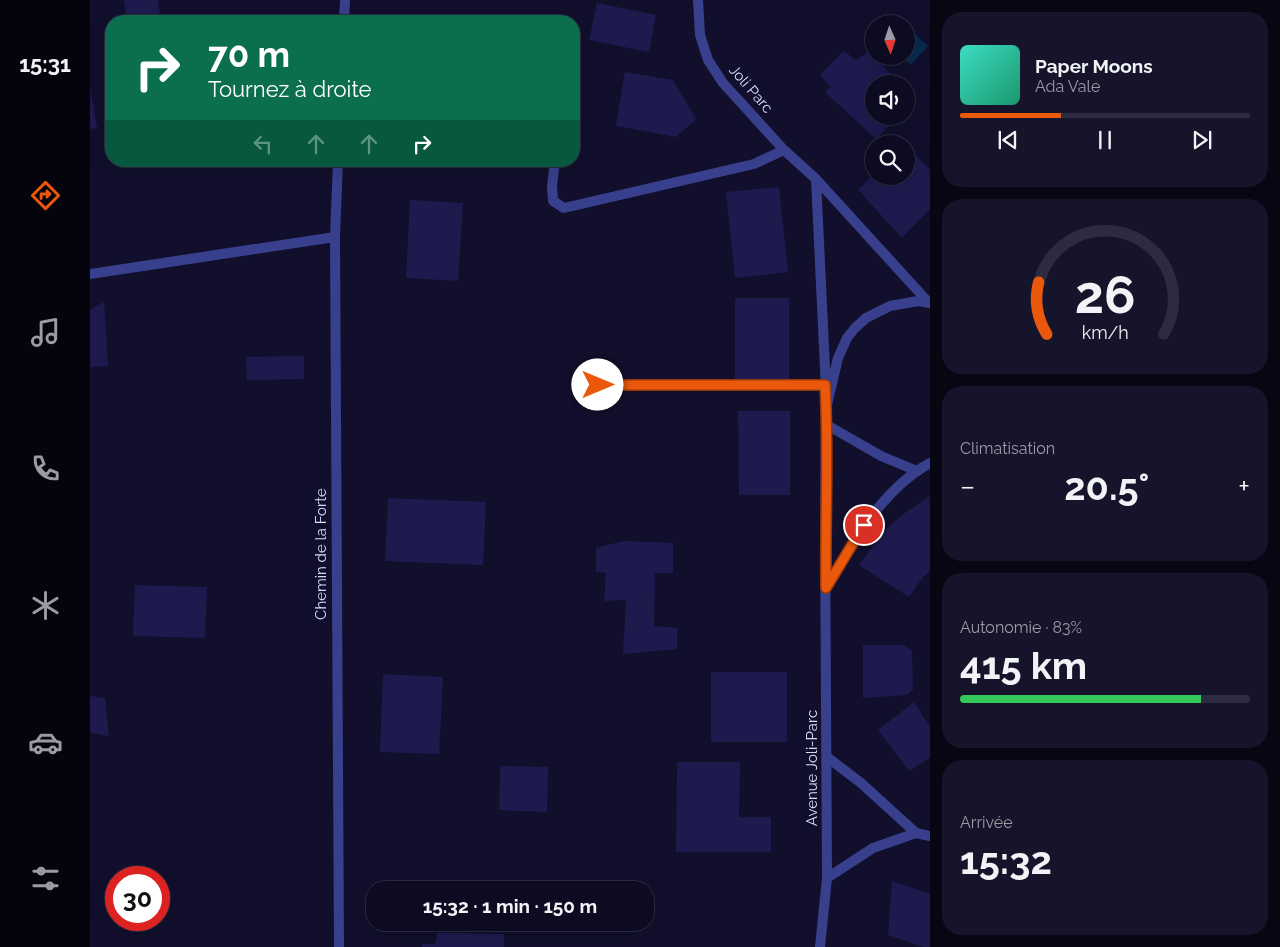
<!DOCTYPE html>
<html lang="fr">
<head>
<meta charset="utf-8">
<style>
	:root { --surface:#0d0b21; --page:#16142a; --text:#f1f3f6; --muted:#9a9ba5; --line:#2d2b3f; --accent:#ea580c }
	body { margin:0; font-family:Raleway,sans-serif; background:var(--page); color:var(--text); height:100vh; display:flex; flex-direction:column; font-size:19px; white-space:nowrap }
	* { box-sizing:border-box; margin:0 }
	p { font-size:16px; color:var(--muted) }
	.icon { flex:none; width:28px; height:28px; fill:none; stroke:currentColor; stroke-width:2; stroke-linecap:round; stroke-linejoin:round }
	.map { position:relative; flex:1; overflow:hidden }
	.details { display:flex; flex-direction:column; gap:12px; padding:12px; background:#070612; width:350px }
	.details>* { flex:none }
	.guide { position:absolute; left:15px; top:15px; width:475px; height:152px; border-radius:20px; box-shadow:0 5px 20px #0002,0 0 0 1px var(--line); background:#0b6e4f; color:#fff; overflow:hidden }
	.needle { width:32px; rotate:177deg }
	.controls { position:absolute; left:775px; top:15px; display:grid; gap:10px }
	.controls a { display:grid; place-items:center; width:50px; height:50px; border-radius:50%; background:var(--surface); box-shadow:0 5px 20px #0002,0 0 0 1px var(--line); font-size:25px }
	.speed { position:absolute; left:15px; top:866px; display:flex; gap:10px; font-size:25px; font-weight:700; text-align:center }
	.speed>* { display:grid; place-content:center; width:65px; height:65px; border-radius:50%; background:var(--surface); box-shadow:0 5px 20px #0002,0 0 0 1px var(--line); line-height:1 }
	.speed .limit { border:8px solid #d22; background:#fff; color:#111 }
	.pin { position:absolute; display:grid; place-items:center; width:42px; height:42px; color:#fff; margin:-21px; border:2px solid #fff; border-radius:50%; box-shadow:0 1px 5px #0007 }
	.me { position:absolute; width:55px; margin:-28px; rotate:90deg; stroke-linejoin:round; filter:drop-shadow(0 0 4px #0008) }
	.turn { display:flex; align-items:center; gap:18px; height:105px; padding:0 20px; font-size:22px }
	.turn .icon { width:65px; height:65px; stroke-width:2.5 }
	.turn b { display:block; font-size:35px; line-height:42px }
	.lanes { display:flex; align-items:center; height:48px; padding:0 20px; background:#0003; justify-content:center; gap:25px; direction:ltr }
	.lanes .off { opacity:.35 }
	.big { font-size:38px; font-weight:700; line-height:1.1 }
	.details .tile { flex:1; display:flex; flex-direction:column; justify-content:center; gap:8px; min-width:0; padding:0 18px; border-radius:20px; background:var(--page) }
	.details .dial { align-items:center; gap:0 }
	.dial svg { height:130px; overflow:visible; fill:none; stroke:var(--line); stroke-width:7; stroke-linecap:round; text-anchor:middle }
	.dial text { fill:var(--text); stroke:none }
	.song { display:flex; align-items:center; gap:15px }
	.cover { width:60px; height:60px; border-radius:8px; background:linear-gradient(135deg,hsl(170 70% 55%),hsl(160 70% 35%)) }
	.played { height:5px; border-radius:2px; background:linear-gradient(90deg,var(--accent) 35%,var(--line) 35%) }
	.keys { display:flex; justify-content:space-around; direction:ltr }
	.heat { display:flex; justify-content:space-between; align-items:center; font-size:28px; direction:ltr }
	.charge { height:8px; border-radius:4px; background:linear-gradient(90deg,#34c759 83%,var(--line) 0) }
	.trip { position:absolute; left:276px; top:881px; width:288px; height:50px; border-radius:20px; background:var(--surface); box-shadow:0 5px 20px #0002,0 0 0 1px var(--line); font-weight:700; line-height:50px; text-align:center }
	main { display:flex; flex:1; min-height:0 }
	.tabs { display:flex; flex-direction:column; width:90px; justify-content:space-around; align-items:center; background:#05040d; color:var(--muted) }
	.tabs .icon { width:35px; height:35px }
	.tabs .current { color:var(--accent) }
	.tabs b { font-size:22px; color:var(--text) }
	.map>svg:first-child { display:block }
</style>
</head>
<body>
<main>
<nav class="tabs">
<b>15:31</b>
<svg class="icon current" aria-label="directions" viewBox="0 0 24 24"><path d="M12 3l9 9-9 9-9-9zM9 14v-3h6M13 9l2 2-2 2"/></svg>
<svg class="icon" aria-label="music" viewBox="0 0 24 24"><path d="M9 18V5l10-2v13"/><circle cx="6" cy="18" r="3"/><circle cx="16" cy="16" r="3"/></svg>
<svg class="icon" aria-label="phone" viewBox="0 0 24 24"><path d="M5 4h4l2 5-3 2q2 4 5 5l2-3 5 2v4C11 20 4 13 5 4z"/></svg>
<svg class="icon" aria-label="climate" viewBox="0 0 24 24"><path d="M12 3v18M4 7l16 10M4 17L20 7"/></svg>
<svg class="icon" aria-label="car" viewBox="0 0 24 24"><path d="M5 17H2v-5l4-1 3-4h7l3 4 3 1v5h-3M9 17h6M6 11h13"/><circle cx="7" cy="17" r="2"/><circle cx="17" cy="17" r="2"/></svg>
<svg class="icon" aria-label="filters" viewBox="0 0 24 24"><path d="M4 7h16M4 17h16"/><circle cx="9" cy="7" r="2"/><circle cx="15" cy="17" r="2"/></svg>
</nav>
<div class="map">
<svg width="840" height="947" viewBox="0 0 840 947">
	<rect width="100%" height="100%" fill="#110f2c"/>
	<path fill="#082a4c" d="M826 35 838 46 821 65 811 56H816V45Z"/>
	<path fill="#1e1a4e" d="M34 0H68L71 21H37Z
		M507 3 566 15 559 52 499 40Z
		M754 51 766 60 780 51 809 84H784V116H809L786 139 735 92 741 87 730 75Z
		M21 57V118L19 119 14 59Z
		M535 72 583 80 606 119 586 137 526 126Z
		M0 86 7 128 0 129Z
		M816 91 825 100 816 109Z
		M816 145 840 170V209L812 238 768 190 784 174V176H816Z
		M689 187 698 272 645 278 636 192Z
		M320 200 373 203 368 281 316 278Z
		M645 298H699V383H645Z
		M14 302 18 366 0 367V310Z
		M214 356V379L157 380 156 357Z
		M648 411H700V495H649Z
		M840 496V570L833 577 819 597 769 565 794 531 812 515Z
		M298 498 396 502 393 565 295 561Z
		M533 541 583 543V573H565L564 626 587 628V649L533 654 536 600 514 601 516 573 506 572V548Z
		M45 585 117 587 115 638 43 636Z
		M773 645H814L822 651 823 690 817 695 773 698Z
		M621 672H697V742H621Z
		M293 674 353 677 349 754 290 752Z
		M0 696 15 698 19 736 0 733Z
		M824 702 840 727V758L819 771 788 730Z
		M587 762H650L649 817H681V852H586Z
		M410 766 458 767 457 812 409 810Z
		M802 881 840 894V947H834L798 935Z
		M347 933 414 934V947H332V944H345Z"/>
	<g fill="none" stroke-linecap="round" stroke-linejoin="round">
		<path stroke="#38408d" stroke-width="10" d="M608 0 610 35 618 60 633 83 694 150 726 179 839 303
			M254 21 255 0
			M248 161 245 237 249 947
			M465 161 462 186 463 201 474 208 664 164 694 150
			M726 179 736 390
			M0 274 245 237
			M489 385H735
			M737 757 771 783 826 833 840 836
			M737 878 783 848 826 833"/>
		<path stroke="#38408d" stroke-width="10" d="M737 425 791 456 827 471
			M736 587C765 541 791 490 840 463
			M730 947 737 878 735 526 736 409 748 358 757 338 765 328 776 318 800 306 828 301 840 303"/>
	</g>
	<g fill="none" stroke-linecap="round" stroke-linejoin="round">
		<defs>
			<path id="route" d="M508 385H735C739 452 735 520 736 588L774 525"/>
		</defs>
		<use href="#route" stroke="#983908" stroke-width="12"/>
		<use href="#route" stroke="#ea580c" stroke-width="9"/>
	</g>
	<g text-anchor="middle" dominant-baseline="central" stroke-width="5" stroke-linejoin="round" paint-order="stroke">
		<g font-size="15" fill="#dadbff" stroke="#110f2c">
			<text transform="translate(661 89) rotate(49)">Joli Parc</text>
			<text transform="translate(231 554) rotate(-90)">Chemin de la Forte</text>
			<text transform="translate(722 768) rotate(-90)">Avenue Joli-Parc</text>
		</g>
	</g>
</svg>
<div class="controls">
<a><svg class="needle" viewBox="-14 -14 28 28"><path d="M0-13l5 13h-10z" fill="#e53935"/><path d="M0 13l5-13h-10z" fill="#9a9ba5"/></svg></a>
<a><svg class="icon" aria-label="sound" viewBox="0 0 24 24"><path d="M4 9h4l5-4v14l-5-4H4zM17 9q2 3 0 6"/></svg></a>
<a><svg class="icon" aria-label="search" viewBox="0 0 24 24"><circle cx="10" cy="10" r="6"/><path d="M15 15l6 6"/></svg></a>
</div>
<div class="speed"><div class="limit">30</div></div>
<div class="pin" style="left:774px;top:525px;background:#d93025"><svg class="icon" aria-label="arrive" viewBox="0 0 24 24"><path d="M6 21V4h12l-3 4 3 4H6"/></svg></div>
<svg class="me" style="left:508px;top:385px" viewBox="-20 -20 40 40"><circle r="19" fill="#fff"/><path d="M0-13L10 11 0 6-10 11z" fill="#ea580c"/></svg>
<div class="trip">15:32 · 1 min · 150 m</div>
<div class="guide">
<div class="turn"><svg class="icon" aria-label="right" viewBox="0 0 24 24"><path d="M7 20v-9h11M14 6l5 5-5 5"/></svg><div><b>70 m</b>Tournez à droite</div></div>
<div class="lanes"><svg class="icon off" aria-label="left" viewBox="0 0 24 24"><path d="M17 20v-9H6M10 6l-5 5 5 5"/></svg><svg class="icon off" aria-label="ahead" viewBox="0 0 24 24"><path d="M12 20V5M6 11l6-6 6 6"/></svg><svg class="icon off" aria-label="ahead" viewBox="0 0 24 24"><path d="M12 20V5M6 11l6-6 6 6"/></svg><svg class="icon" aria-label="right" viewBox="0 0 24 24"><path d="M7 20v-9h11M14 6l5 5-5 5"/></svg></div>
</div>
</div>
<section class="details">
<div class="tile">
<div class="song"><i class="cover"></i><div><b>Paper Moons</b><p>Ada Vale</p></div></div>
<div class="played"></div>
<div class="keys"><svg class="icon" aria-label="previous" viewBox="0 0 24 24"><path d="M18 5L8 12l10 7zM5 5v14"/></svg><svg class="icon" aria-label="pause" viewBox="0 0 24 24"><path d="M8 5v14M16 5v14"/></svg><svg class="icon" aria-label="next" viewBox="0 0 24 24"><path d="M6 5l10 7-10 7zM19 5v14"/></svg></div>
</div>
<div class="tile dial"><svg viewBox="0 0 100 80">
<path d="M14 69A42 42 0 1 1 86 69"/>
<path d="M14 69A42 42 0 0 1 9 37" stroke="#ea580c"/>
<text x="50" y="56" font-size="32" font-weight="700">26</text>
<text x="50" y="72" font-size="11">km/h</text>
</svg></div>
<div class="tile"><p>Climatisation</p>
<div class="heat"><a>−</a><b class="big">20.5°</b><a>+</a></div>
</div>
<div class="tile"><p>Autonomie · 83%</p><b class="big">415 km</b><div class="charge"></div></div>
<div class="tile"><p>Arrivée</p><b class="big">15:32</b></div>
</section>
</main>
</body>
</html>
